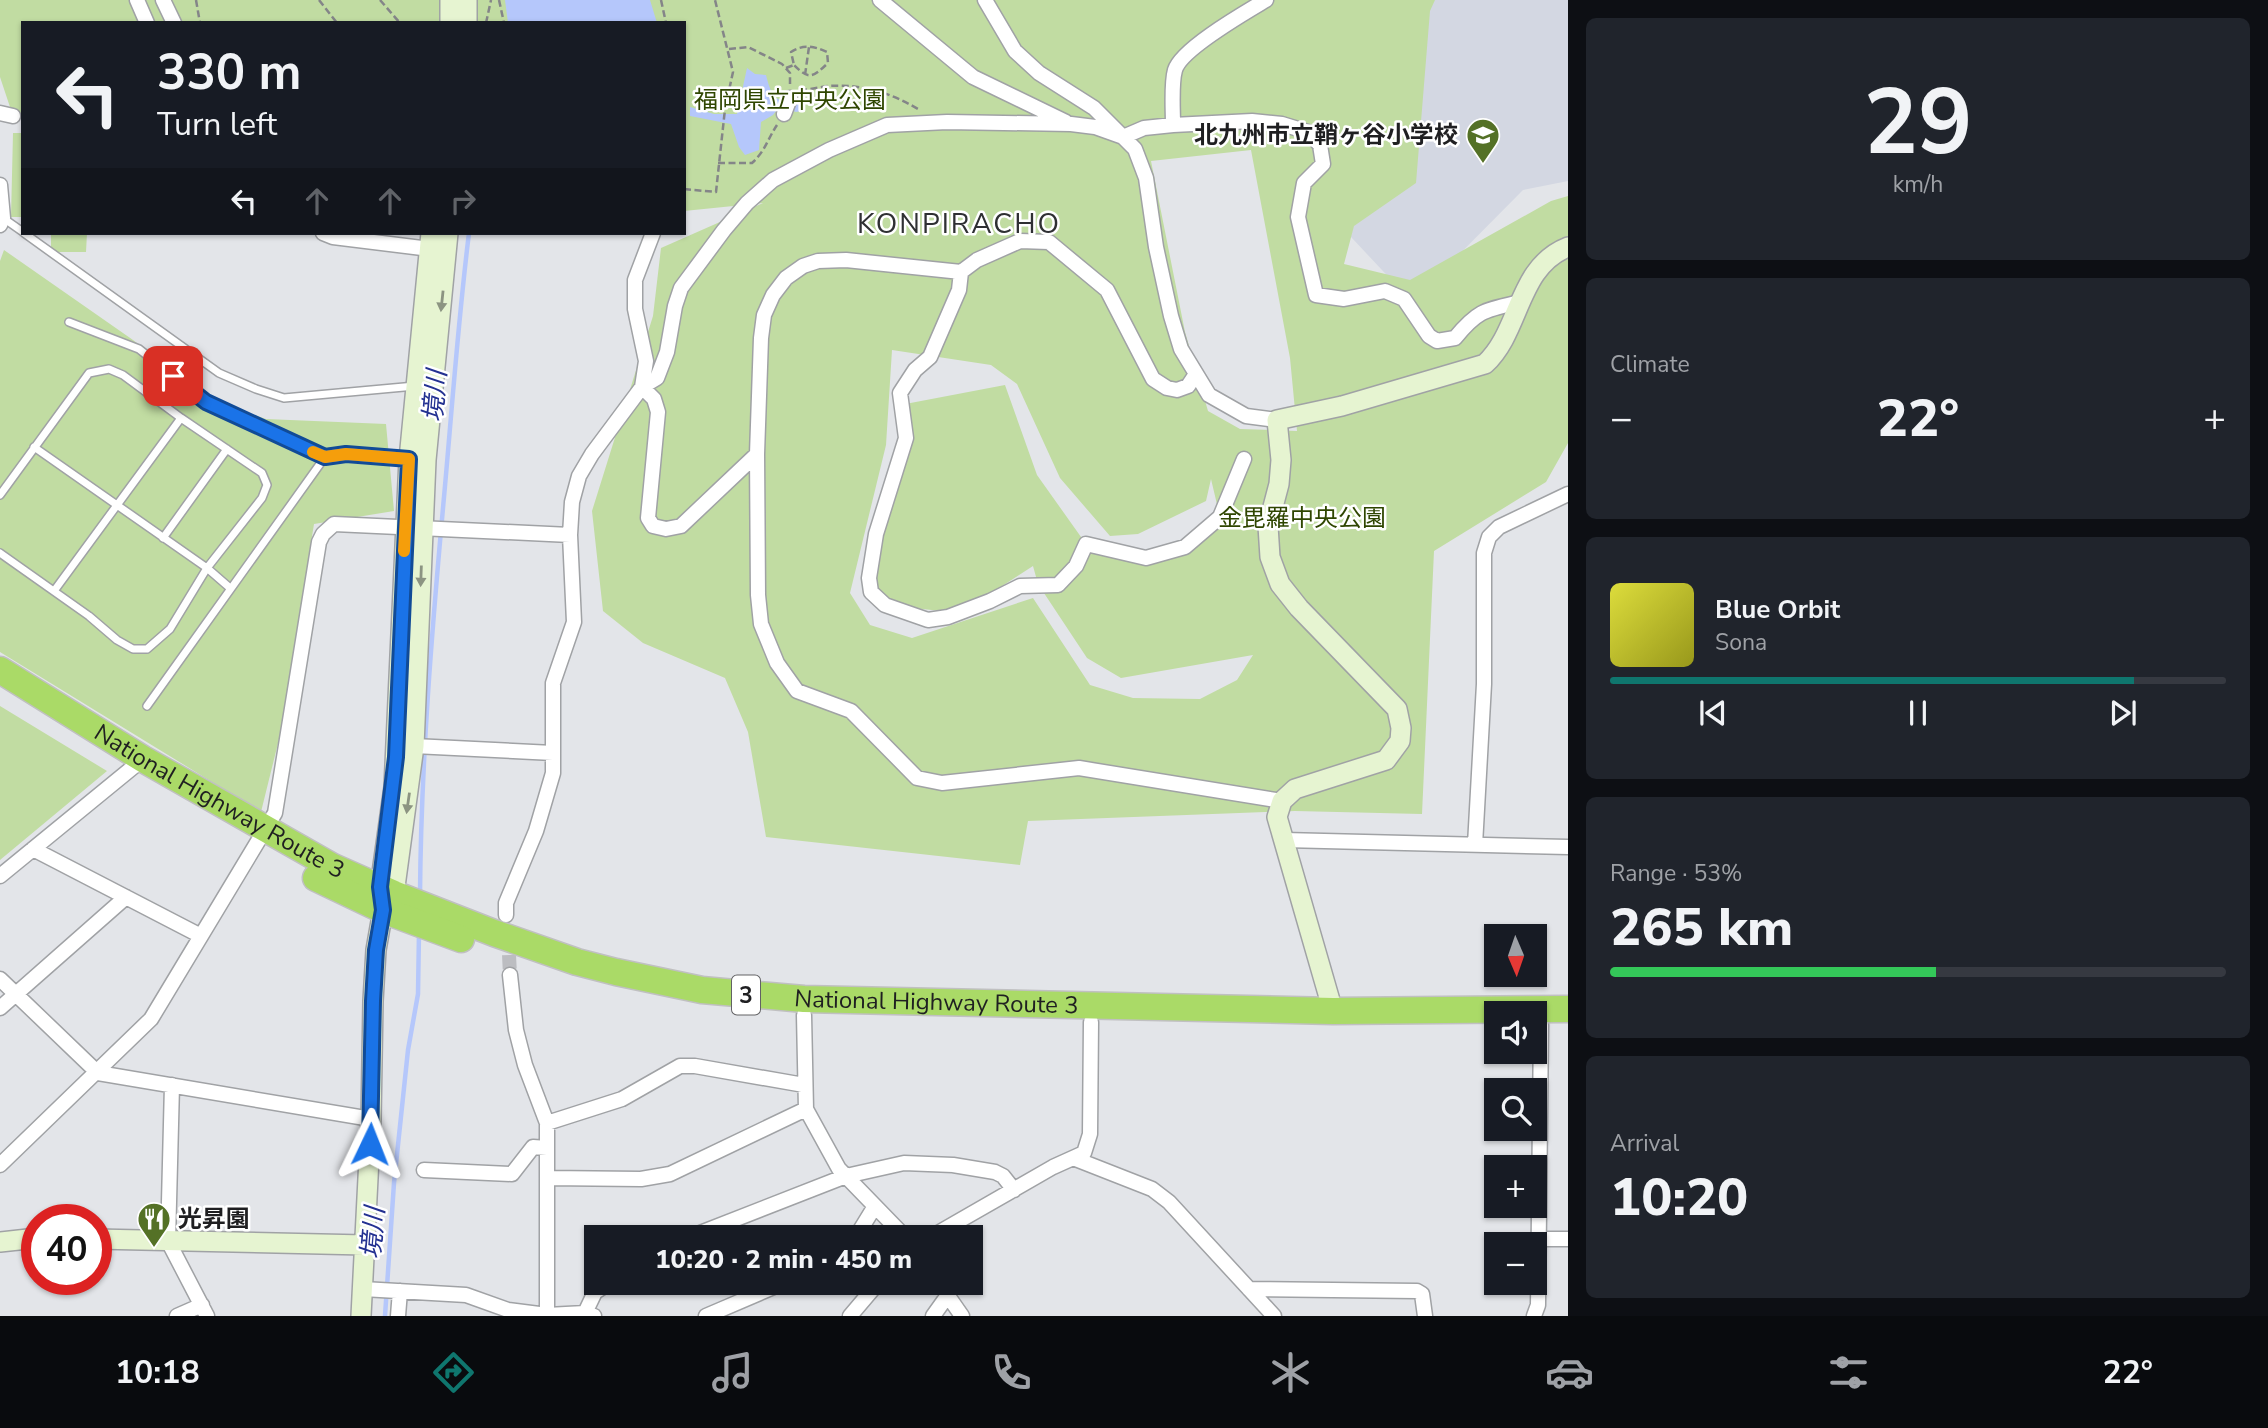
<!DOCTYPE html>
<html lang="en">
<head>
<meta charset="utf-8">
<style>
	:root { --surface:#171b24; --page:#20242c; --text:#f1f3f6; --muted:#9ea1a6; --line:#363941; --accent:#0f766e }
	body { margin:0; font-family:"Nunito Sans","Noto Sans JP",sans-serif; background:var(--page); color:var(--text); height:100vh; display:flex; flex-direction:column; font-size:26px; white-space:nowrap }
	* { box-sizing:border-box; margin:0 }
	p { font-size:23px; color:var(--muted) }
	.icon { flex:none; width:38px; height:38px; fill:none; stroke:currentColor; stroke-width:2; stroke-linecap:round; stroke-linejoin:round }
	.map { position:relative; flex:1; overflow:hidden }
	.details { display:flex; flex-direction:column; gap:18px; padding:18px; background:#0d0f14; width:700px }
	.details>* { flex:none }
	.guide { position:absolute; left:21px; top:21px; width:665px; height:214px; border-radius:0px; box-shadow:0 2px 5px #0004; background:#171b24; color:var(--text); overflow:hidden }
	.needle { width:46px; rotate:178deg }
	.fabs { position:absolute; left:1484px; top:924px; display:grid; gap:14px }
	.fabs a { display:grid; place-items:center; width:63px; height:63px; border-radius:0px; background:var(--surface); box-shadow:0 2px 5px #0004; font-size:35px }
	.speed { position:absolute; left:21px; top:1204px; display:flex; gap:14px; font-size:35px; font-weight:700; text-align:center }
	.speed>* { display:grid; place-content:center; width:91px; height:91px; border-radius:50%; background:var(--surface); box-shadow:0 2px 5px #0004; line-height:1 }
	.speed .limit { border:10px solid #d22; background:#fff; color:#111 }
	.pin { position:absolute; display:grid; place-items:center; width:60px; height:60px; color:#fff; margin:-30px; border-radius:14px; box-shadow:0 4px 10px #0006 }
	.me { position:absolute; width:77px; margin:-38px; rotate:2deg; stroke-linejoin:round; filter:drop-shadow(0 0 5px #0008) }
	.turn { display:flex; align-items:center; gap:24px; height:147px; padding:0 21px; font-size:32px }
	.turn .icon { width:91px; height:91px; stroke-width:2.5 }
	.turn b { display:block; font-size:49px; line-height:60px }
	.lanes { display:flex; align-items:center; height:66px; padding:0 21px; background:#0003; justify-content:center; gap:35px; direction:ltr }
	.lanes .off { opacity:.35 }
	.big { font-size:52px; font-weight:800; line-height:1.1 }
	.details .tile { flex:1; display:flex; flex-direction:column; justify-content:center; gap:10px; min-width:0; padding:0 24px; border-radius:10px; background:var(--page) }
	.details .dial { align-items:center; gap:0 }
	.dial b { font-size:91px; line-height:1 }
	.song { display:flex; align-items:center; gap:21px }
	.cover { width:84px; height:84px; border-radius:10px; background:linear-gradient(135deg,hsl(60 70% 55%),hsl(60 70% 35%)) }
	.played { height:7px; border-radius:4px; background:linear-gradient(90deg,var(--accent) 85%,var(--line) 85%) }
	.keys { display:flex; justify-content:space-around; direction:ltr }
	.heat { display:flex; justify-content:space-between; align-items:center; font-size:38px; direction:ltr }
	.charge { height:10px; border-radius:5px; background:linear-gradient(90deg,#34c759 53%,var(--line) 0) }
	.trip { position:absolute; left:584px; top:1225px; width:399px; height:70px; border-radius:0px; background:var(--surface); box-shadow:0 2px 5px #0004; font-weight:800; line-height:70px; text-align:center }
	.tab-bar { display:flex; height:112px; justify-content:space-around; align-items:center; background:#090b0e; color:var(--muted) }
	.tab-bar .icon { width:49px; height:49px }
	.tab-bar .on { color:var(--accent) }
	.tab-bar b { font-size:32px; color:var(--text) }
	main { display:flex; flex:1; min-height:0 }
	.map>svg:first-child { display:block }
</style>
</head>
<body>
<main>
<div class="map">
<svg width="1568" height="1316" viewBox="0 0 1568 1316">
	<rect width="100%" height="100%" fill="#e3e5e9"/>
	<path fill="#d3d7e2" d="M1413 0H1568V181L1523 190 1412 302 1336 221Z"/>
	<path fill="#c1dca2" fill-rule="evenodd" d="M0 0H1435L1430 11 1416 183 1354 226 1344 264 1410 280 1551 201 1568 196V443L1546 482 1434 551 1422 814 1295 811 1028 821 1020 865 766 837 748 732 725 678 643 643 603 611 592 511 653 316 661 248 763 203 684 211V23H23V114L13 116 0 77ZM1251 150 1290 358 1297 431 1240 429 1208 411 1185 332 1151 161ZM892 350 991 365 1017 384 1060 478 1110 536 1138 534 1206 501 1211 479 1220 517 1185 547 1146 558 1086 544 1037 475 1005 385 900 405 906 438 869 578 885 605 960 613 1033 566 1038 584 1087 658 1121 678 1253 655 1237 680 1200 699 1133 698 1090 685 1033 598 912 638 870 625 850 593 886 445Z
		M13 133H23V217H11Z
		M51 233H87L86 252H51Z
		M4 250 133 340 209 399 266 419 386 424 394 511 314 524 280 735 261 812 0 652V261Z
		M0 706 107 771 0 860Z"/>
	<path fill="#b5c7fb" d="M505 0H650L657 23H508Z
		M747 68 755 74 766 75C773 103 777 101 804 103L801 111 796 112 780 106 773 115 761 122 759 150 745 155 739 147 731 124 690 116V107L714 114H737Z"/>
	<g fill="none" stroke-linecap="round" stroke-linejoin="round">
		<path stroke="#b5c7fb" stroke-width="4.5" d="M420 895C421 762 432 629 444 497 452 409 458 321 469 233
			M385 1316 394 1183 408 1050 418 994 419 932"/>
		<path stroke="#bcbdc1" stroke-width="14" stroke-dasharray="14 7" stroke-linecap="butt" d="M508 934 510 975"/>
		<defs>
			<path id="lane" d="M3 218 23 232
				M24 233 219 373 256 389 284 398 415 386
				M69 322 139 349 206 402 325 457
				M34 447 207 568 230 588
				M0 495 89 373 109 369 123 375 181 418 262 473 267 485 262 498 207 568 170 629 147 649H133L117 640 89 616 0 553
				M163 538 227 449
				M54 591 181 418
				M147 706 325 457 346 454 408 459"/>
			<path id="street" d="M137 0 147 23
				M163 0 174 23
				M880 0 973 77 1066 122
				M985 0 1015 51 1039 73 1094 108 1135 149 1146 178 1156 247 1171 316 1181 349 1209 395 1246 416 1277 420
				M0 113 13 116
				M784 114 790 98
				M1173 125C1173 109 1171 84 1175 70 1181 49 1246 12 1266 0
				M0 185 3 218 0 225
				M323 233 333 237 438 250
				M961 272 959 290 930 357 915 370 900 393 906 438 876 534 869 578 871 592 885 605 928 620 948 617 990 601 1020 586 1058 585 1076 566 1086 544 1146 558 1185 547 1220 517 1244 459
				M1196 374 1188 386 1177 390 1167 388 1153 379 1107 290 1049 242 1020 241 977 260 961 272 846 260 818 261 803 266 786 278 773 295 764 315 761 338 757 454 758 595 761 624 777 663 797 691 851 711 917 778 942 783 1079 768 1282 801
				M642 387 654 399 658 412 648 518 653 526 666 529 681 526 757 454
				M642 387 646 361 635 309V280L653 233
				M414 746 553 753
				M1284 840 1568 847
				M1475 845 1484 684V553L1489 537 1499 527 1568 494
				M33 849 201 936
				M0 876 143 759
				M506 915V903L536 831 553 773V683L574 622 570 535 572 502 579 476 592 454 642 387 657 378 667 352 675 306 681 288 724 230 747 203 773 180 829 150 887 125 947 122 1071 124 1095 127 1123 137 1144 128 1173 125 1252 121 1282 124 1308 132 1320 145 1323 164 1304 183 1298 217 1316 295 1344 299 1385 291 1404 299 1429 336 1437 341 1455 338C1478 310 1485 310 1520 302
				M510 975 516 1030 525 1065 547 1123V1316
				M0 979 98 1073 371 1119
				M0 1008 126 897
				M804 1015 806 1109 839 1169 905 1237
				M172 1085 168 1241 207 1316
				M547 1123 622 1099 680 1066H695L804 1085
				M1073 1158 1152 1189 1169 1202 1274 1316
				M0 1165 151 1019 275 813 319 542 323 534 334 524 570 535
				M424 1170 512 1174 533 1147 547 1148
				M547 1178 641 1179 670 1174 806 1109
				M690 1237 846 1176 904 1163 953 1165 995 1172 1003 1176 1014 1190
				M856 1237 875 1206
				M931 1237 1053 1167 1084 1153 1090 1134 1091 1022
				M1537 1239H1568
				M939 1283 962 1316
				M363 1289 466 1295 508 1310 547 1315 585 1313 594 1316
				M1249 1289 1417 1291 1422 1294 1425 1316
				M585 1313 595 1292 609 1283
				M177 1316 202 1305
				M398 1316 400 1291
				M706 1316 783 1283
				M850 1316 878 1283
				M933 1316 948 1295
				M1534 1316 1538 1305 1541 1025"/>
			<path id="secondary" d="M450 23V0
				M467 23V0
				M388 902 394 894 414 746 426 460 448 233
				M1333 1011 1277 817 1282 801 1295 789 1386 760 1400 741 1401 728 1397 709 1299 608 1280 584 1270 557 1268 526 1279 484 1281 460 1277 420 1342 406 1485 364C1521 331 1517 267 1568 247
				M96 1239 365 1245
				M0 1242 37 1238
				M361 1316 371 1119 373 1001 376 950 383 910 380 887 394 787 409 459 431 233"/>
			<g id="highway">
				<path id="s1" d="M0 670 143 759 333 867 394 894 494 933 577 962 616 972 702 990 804 999 1333 1011 1568 1009"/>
				<path d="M316 878 383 910 461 939"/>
			</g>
		</defs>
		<use href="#lane" stroke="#a0a2a5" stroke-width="10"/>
		<use href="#street" stroke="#a0a2a5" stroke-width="17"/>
		<use href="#secondary" stroke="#a0a2a5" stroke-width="22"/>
		<use href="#highway" stroke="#c0c0c1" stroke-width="29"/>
		<path stroke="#848588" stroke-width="2.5" stroke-dasharray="7 3.5" stroke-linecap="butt" d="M196 0 200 23
			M319 0 337 23
			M380 0 400 23
			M499 0 504 23
			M661 0 666 23
			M486 23 491 0
			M729 49 748 47 782 64 790 73V84
			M786 68 794 65 791 52C803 44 814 46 827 52L828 63C812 78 809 80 794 65
			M805 75 809 47
			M800 90C810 90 819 87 828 86 862 84 889 92 918 109
			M718 163H752C766 150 767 140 777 125
			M684 189 716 192 725 109 733 72 715 0"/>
		<use href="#lane" stroke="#fff" stroke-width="7"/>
		<use href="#street" stroke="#fff" stroke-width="14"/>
		<use href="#secondary" stroke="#e6f4d1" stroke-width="19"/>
		<use href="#highway" stroke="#aada67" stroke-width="26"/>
	</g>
	<defs><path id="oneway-solid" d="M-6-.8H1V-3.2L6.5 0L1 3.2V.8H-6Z" transform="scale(1.75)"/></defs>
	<g fill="#8c9482">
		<use href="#oneway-solid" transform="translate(442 301) rotate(96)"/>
		<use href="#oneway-solid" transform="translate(421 576) rotate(92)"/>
		<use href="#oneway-solid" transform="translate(408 803) rotate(98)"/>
	</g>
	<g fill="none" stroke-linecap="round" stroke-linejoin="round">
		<defs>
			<path id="route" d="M173 376 206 402 325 457 346 454 409 459 396 757 380 887 383 910 376 950 373 1001 370 1144"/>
		</defs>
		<use href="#route" stroke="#114b97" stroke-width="18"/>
		<use href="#route" stroke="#1a73e8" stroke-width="12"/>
		<path stroke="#f59e0b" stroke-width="12" d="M313 452 325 457 346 454 409 459 404 551"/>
	</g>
	<defs>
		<symbol id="school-pin" viewBox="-11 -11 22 30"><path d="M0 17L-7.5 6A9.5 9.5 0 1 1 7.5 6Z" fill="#547126" stroke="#fff"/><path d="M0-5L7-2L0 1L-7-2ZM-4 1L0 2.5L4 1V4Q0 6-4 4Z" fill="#fff"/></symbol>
		<symbol id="restaurant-pin" viewBox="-11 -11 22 30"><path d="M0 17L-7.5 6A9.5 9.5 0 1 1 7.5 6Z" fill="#547126" stroke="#fff"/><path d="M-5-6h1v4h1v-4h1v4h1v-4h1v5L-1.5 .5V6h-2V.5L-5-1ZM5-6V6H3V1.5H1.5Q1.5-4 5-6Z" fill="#fff"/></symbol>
	</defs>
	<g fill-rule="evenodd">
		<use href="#school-pin" x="1464" y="116" width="38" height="52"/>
		<use href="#restaurant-pin" x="135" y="1200" width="38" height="52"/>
	</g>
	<g text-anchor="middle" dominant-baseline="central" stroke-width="5" stroke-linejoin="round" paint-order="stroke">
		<rect fill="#fff" stroke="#626264" stroke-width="2" x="732" y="975.5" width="28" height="39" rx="5"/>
		<g font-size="23" font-weight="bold" fill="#1f1f21">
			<text x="746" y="995">3</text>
		</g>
		<g font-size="24" fill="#2f4601" stroke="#fff">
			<text x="790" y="100">福岡県立中央公園</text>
			<text x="1302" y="518">金毘羅中央公園</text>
		</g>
		<g font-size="24" font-weight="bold" fill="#1f1f21" stroke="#fff" text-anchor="end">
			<text x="1458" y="135">北九州市立鞘ヶ谷小学校</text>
			<text x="178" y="1219" text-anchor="start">光昇園</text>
		</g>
		<g font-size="24" fill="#1f1f21" stroke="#fff">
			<text stroke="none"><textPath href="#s1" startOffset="256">National Highway Route 3</textPath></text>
			<text stroke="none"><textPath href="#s1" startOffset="1012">National Highway Route 3</textPath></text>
		</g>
		<g font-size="26" font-style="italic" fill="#233191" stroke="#fff">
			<text transform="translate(435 396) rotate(-85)">境川</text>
			<text transform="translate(373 1233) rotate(-85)">境川</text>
		</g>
		<g font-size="28" letter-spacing="2" fill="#2f3033" stroke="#fff">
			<text x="959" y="224">KONPIRACHO</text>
		</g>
	</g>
</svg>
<div class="fabs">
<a><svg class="needle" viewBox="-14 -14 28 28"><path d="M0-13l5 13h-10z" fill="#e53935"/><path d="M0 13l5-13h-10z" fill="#9ea1a6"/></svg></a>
<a><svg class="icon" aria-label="sound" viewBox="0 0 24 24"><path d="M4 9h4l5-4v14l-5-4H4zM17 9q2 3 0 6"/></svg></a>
<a><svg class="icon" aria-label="search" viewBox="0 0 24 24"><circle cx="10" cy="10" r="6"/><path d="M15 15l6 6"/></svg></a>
<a>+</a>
<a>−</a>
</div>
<div class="speed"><div class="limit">40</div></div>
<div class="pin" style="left:173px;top:376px;background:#d93025"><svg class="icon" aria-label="arrive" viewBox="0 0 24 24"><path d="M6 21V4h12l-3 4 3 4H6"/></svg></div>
<svg class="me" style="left:370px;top:1144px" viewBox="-20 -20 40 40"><path d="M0-17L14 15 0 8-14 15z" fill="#1a73e8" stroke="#fff" stroke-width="4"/></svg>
<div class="trip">10:20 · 2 min · 450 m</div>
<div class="guide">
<div class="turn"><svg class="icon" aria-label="left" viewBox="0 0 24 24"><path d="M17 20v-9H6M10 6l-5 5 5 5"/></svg><div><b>330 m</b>Turn left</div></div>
<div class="lanes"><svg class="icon" aria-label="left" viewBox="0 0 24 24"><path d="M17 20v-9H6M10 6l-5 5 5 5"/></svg><svg class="icon off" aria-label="ahead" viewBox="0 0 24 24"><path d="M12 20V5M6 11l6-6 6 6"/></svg><svg class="icon off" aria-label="ahead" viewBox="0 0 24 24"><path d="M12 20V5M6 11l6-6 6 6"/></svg><svg class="icon off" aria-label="right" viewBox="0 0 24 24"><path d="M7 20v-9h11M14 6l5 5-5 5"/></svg></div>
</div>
</div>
<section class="details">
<div class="tile dial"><b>29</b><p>km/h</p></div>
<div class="tile"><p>Climate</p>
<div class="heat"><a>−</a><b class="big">22°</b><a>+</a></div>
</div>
<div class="tile">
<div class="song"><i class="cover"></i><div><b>Blue Orbit</b><p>Sona</p></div></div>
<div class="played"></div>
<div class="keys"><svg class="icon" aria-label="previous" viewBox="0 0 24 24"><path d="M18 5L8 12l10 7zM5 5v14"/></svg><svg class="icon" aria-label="pause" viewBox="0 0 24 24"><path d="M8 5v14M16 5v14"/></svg><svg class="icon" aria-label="next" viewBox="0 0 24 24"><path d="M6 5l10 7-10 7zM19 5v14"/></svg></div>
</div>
<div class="tile"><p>Range · 53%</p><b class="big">265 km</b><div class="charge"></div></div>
<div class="tile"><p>Arrival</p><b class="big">10:20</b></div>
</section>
</main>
<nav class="tab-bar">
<b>10:18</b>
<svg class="icon on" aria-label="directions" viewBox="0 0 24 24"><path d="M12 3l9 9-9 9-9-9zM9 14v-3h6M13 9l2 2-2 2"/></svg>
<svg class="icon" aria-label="music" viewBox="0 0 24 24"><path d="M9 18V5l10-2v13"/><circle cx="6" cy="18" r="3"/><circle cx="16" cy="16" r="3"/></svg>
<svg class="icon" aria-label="phone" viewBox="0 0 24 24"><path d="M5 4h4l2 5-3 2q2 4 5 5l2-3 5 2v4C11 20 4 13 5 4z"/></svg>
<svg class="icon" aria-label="climate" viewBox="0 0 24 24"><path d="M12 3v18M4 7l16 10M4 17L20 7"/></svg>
<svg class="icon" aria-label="car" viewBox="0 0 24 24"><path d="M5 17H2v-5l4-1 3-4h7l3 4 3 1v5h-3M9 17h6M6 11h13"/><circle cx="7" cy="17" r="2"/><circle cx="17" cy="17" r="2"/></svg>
<svg class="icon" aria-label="filters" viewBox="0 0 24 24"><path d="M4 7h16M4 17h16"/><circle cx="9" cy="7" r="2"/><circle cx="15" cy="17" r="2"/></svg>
<b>22°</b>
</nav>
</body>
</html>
